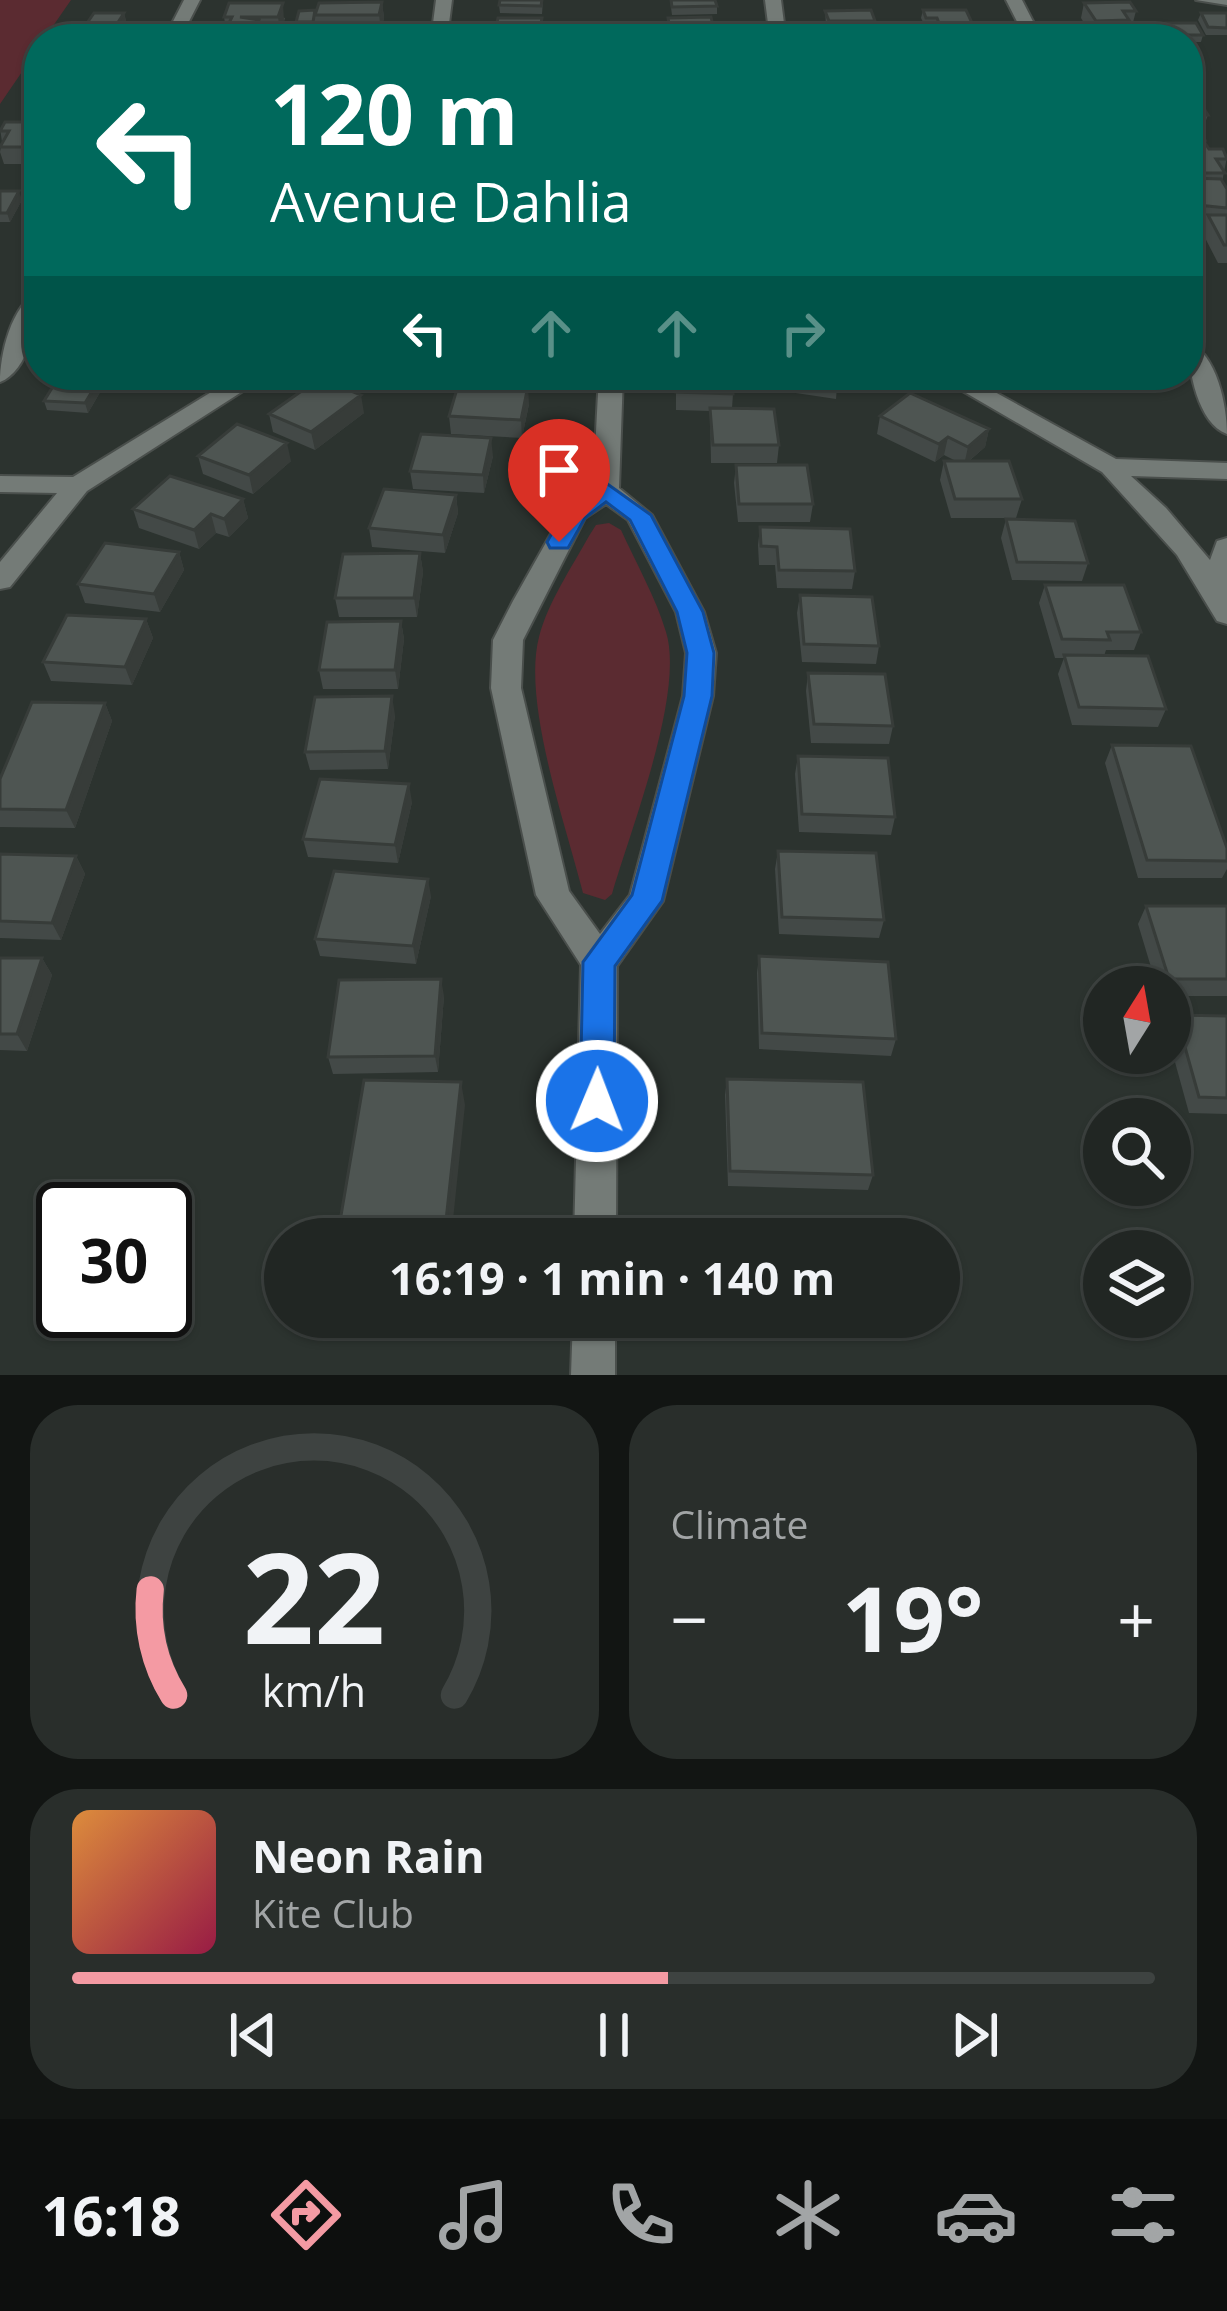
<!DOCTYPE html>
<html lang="en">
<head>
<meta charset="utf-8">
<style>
	:root { --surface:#212623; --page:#292e2b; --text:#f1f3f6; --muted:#a2a5a6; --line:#3e4341; --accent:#f49aa3 }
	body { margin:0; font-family:"Open Sans",sans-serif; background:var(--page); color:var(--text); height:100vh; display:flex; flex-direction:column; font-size:45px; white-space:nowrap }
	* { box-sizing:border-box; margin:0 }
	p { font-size:39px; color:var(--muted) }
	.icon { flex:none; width:66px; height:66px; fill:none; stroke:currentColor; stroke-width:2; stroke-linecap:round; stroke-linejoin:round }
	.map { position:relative; height:1375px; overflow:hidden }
	.drawer { display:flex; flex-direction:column; gap:30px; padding:30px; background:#121513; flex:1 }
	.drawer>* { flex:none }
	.hud { position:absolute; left:24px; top:24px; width:1179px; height:366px; border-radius:48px; box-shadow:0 3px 9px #0004,0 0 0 3px var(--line); background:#00695c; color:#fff; overflow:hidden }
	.needle { width:78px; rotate:11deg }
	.fabs { position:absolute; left:1083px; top:966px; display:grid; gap:24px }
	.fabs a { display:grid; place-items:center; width:108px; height:108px; border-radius:50%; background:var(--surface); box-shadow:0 3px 9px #0004,0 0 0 3px var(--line); font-size:60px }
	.speed { position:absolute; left:36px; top:1182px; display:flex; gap:24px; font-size:60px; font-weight:700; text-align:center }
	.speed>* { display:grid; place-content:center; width:156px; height:156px; border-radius:50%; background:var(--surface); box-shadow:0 3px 9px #0004,0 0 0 3px var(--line); line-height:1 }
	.speed .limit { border:6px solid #111; border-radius:18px; background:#fff; color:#111 }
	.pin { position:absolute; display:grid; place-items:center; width:102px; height:102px; color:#fff; margin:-123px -51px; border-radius:50% 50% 50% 0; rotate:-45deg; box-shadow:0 0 12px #0007 }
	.pin .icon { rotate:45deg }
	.me { position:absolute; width:132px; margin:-66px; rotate:1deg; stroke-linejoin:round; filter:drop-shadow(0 0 9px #0008) }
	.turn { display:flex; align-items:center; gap:42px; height:252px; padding:0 48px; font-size:54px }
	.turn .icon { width:156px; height:156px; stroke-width:2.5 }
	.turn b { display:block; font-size:84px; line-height:102px }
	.lanes { display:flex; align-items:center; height:114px; padding:0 48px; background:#0003; justify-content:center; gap:60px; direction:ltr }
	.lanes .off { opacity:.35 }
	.big { font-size:90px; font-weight:700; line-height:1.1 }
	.drawer .widget { flex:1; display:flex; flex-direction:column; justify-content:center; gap:18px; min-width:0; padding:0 42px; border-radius:48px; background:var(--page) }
	.drawer .dial { align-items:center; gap:0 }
	.dial svg { height:312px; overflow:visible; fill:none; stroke:var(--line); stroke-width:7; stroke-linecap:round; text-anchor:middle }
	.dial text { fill:var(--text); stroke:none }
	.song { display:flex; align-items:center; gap:36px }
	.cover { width:144px; height:144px; border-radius:18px; background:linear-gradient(135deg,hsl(30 70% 55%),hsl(340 70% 35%)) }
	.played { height:12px; border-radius:6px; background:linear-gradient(90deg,var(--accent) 55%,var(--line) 55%) }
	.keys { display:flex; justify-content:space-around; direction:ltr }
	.heat { display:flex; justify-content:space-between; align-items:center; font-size:66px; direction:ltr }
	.drawer .tiles { flex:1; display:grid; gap:30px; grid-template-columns:1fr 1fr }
	.widget:last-child { grid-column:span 2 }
	.trip { position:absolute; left:264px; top:1218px; width:696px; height:120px; border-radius:60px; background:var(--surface); box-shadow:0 3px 9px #0004,0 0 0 3px var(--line); font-weight:700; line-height:120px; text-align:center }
	.dock { display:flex; height:192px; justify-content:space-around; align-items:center; background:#0d0f0e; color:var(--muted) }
	.dock .icon { width:84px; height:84px }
	.dock .current { color:var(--accent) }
	.dock b { font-size:54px; color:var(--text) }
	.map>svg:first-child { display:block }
</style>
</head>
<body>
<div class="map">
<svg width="1227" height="1375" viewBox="0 0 1227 1375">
	<rect width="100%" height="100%" fill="#2c332f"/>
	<path fill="#5b2b31" d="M0 0H71L44 39H39V47L0 104Z
		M609 523 621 530C636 563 656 598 666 632 685 693 630 831 612 894L605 900 583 893C566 825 522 703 539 637 548 602 572 567 589 536L596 525Z"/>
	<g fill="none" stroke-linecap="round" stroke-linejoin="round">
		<defs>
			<path id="minor" d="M184 0H200L180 39H164Z
				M436 0H452L447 39H431Z
				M765 0H781L786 39H770Z
				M1006 0H1022L1042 39H1026Z
				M1196 0H1227V5Z
				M39 292C39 319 28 372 0 382 0 355 11 304 39 292Z
				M1188 342C1217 354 1227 406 1227 434 1198 424 1188 369 1188 342Z
				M239 375H268L87 491 10 587 0 589V562L57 493 0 492V476L73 477Z
				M599 375H623L619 488 652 515 704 612 716 653 713 696 663 901 617 966 616 1239H574L581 965 536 895 491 688 493 640 513 601 566 507 593 488ZM606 504 628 520 676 612 686 653 683 696 630 895 600 934 569 891 521 688 523 640 585 518Z
				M935 375H964L1116 459 1227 463V479L1131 476 1166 508 1210 560 1217 541 1227 538V624L1217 621 1177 555 1102 472Z
				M573 1317H615V1375H571Z"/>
		</defs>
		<use href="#minor" stroke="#4a4f4c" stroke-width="4"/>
		<use href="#minor" fill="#747b77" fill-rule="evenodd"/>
	</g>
	<path fill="#434947" d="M543 0 542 14 500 13 499 5Z
		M670 0 717 6V14L672 15Z
		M382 2 384 18 381 30H317L316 21 314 30H297L296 22 315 10Z
		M229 3 285 18 283 25 285 39H221L226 29 224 17Z
		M1084 3 1136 11 1132 26H1129L1137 39H1093L1094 36H1092L1081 18Z
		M923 10 974 27 973 33 981 39H943L944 36H940L935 26H925L921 18Z
		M825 11 875 21 874 29 880 39H827Z
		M124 13 126 21 117 34H110L111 39H58L86 31 85 26Z
		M1201 13H1227V35H1206L1198 20Z
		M542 18 540 38H496L495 30Z
		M668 18 714 29 715 39 669 33Z
		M1167 23 1203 35 1201 42H1188V39H1170L1165 31Z
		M30 86H39V102H35Z
		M39 104V164H4L0 152 2 142 0 128 26 122V120Z
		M1188 107 1208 115 1205 123H1197L1205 140 1204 143 1209 149 1227 157 1222 182 1227 189V263H1218L1202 232 1205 223 1193 222 1188 213Z
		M0 191 22 200 10 222H0Z
		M676 375 733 394 732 408 779 445 777 463H711L710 411 676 410Z
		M788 375H838L836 399 789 392Z
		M106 382 88 413 47 410 44 401Z
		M529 404 522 438 451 434 449 416Z
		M364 413 315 450 273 432 269 414Z
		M880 416 989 429 985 447 969 461 1022 499 1016 518H951L940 480 944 461H956L944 455 935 462 877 434Z
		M198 456 291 461 253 494 203 474Z
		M493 456 484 493 413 489 410 471Z
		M736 465 813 504 810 522H738L734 483Z
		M456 495 458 513 445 553 372 547 369 528Z
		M243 499 248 518 229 537 216 533 199 549 139 528 133 509Z
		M1006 519 1088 563 1082 581 1012 580 1001 538Z
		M760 527 855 571 852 589 777 588 775 565H759L758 545Z
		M179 552 184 570 160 612 85 603 78 584Z
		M420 553 423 572 417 617H339L335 598Z
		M1045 585 1141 632 1134 650H1106L1104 656 1166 709 1158 727 1072 725 1058 674 1064 658H1055L1039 603Z
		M800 595 879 646 876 664 802 662 797 613Z
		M146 619 153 638 132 685 51 681 43 662Z
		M401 621 404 639 398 689H323L319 670Z
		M808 673 893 726 889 744 811 743 806 691Z
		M105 703 112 721 75 828 0 827V779Z
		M395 715 388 769 310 770 305 752Z
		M1112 745 1227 848V869L1222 878H1138L1105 763Z
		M798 756 895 817 891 835 799 832 795 774Z
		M412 802 398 863 308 857 303 839Z
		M778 851 884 920 879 938 779 934 775 869Z
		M0 854 76 856 85 874 61 940 0 938Z
		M431 896 416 964 320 956 315 939Z
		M1146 906H1227V996H1170V987H1157L1138 924Z
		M759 956 896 1039 891 1056 759 1049 757 973Z
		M0 958H42L52 975 27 1051 0 1050Z
		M444 996 438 1072 333 1074 328 1057Z
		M1176 1015 1227 1016V1114L1189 1113 1170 1044V1026Z
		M727 1079 873 1175 868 1190 728 1186 725 1095Z
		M737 1317H871L872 1326 867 1339 738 1337Z"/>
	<path fill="#373c39" d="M382 2 384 18 381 30 379 15Z
		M283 3 285 39H276L280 31 278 17Z
		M124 13 126 21 117 34 115 27Z
		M19 191 22 200 10 222 7 213Z
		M102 375H104L106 382 88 413 85 403Z
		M528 386 529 404 522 438 521 420Z
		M361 395 364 413 315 450 311 432Z
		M989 429 985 447 964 465 968 447Z
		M948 437 944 455 935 462 939 444Z
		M491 438 493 456 484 493 483 475Z
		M287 443 291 461 253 494 249 475Z
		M456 495 458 513 445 553 443 535Z
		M243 499 248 518 229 537 224 519Z
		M211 514 216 533 199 549 194 530Z
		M179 552 184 570 160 612 154 594Z
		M420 553 423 572 417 617 414 598Z
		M146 619 153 638 132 685 125 667Z
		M401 621 404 639 398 689 395 670Z
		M392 696 395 715 388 769 385 751Z
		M105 703 112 721 75 828 66 810Z
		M409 784 412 802 398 863 395 845Z
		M76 856 85 874 61 940 52 923Z
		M428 879 431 896 416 964 413 946Z
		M42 958 52 975 27 1051 17 1034Z
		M441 979 444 996 438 1072 435 1056Z
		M461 1082 465 1105 451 1239H444Z"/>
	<path fill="#4e5552" stroke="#373c39" stroke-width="3" d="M500 0H542L541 6 499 5Z
		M671 0H715L717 6 672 7Z
		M382 2 379 15H315L319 3Z
		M1130 2 1136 11H1123L1129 20 1096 21 1084 3Z
		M229 3H283L278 17H240L259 20 257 25H283L276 39H221L232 17H224Z
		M315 10 313 22H296L299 11Z
		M871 10 875 21H829L825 11Z
		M923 10H966L974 27 941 28 937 18H926Z
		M94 13H124L115 27 85 26Z
		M1201 13H1227V28L1208 27Z
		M711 17 714 29 670 30 668 18Z
		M498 18H542L540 30H495Z
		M1167 23H1196L1203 35H1175Z
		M1097 25H1128L1137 39H1105Z
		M876 29 880 39H830L827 30Z
		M331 30H380L377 39H328Z
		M63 31H109L104 39H58Z
		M714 32 715 39H644L643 33Z
		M945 32 978 33 981 39H947Z
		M39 73V86H30Z
		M36 104H39V120H26Z
		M1188 107H1203L1208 115H1193L1191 111 1188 110Z
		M1188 110 1191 111 1205 140 1188 139Z
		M5 122H39V147H0L9 131H0Z
		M1188 143H1205L1209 149H1223L1227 159H1216L1225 173H1188Z
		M1188 178 1221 179 1227 189V208L1198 205 1188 186Z
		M0 191H19L7 213H0Z
		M1208 215H1227V245H1224Z
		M60 375H102L85 403 44 401Z
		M677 375H732L733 394 676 392Z
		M797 375H838L839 381Z
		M320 378 361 395 311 432 269 414Z
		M459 382 528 386 521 420 449 416Z
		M910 393 989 429 968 447 948 437 939 444 880 416Z
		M710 408 774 409 779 445H713Z
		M237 424 287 443 249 475 198 456Z
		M421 434 491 438 483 475 410 471Z
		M944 461H1009L1022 499H955Z
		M736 465H807L813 504H739Z
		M170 476 243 499 224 519 211 514 194 530 133 509Z
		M384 489 456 495 443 535 369 528Z
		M1006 519 1075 521 1088 563 1017 562Z
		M760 527 850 529 855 571 779 570 777 547 761 546Z
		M105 543 179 552 154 594 78 584Z
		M420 553 414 598H335L343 554Z
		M1045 585H1124L1141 632H1107L1110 640 1062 639Z
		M800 595 872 597 879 646 804 644Z
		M67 615 146 619 125 667 43 662Z
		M401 621 395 670H319L327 622Z
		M1064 655 1148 656 1166 709 1079 707Z
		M808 673 885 674 893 726 814 724Z
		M392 696 385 751 305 752 315 697Z
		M32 702 105 703 66 810 0 809V779Z
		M1112 745 1191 746 1227 848V861L1147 860Z
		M798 756 888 758 895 817 802 814Z
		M320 779 409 784 395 845 303 839Z
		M778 851 876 853 884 920 782 917Z
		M0 854 76 856 52 923 0 921Z
		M334 871 428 879 413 946 315 939Z
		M1146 906H1227V979H1169Z
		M759 956 888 962 896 1039 762 1033Z
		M0 958H42L17 1034H0Z
		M441 979 435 1056 328 1057 339 980Z
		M1176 1015 1227 1016V1098L1199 1097Z
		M727 1079 863 1082 873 1175 730 1171Z
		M364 1080 461 1082 444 1239H337Z
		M735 1219 861 1221 863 1239H736Z
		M740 1317H871L872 1326 740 1324Z"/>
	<path fill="#1a73e8" stroke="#114b97" stroke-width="3" d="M606 483 651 515 703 612 714 653 712 696 662 901 615 966 614 1101 609 1112 597 1117 585 1112 580 1101 583 962 632 895 684 696 687 653 677 612 630 520 606 502 585 518 568 548H550L547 542 567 507Z"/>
</svg>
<div class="fabs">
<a><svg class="needle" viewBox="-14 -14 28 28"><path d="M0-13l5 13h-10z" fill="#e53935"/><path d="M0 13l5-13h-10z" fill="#a2a5a6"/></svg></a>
<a><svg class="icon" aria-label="search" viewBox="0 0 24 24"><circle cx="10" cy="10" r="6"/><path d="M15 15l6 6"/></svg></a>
<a><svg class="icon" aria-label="layers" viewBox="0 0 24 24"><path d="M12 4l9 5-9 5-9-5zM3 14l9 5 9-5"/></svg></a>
</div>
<div class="speed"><div class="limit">30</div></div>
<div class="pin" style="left:559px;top:542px;background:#d93025"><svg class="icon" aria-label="arrive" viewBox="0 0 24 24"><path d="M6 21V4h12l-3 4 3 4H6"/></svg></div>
<svg class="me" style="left:597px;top:1101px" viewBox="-20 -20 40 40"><circle r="17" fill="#1a73e8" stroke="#fff" stroke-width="3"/><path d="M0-11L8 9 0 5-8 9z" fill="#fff"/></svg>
<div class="trip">16:19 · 1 min · 140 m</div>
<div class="hud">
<div class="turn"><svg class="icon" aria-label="left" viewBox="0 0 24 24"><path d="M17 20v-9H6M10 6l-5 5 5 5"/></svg><div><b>120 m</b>Avenue Dahlia</div></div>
<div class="lanes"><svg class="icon" aria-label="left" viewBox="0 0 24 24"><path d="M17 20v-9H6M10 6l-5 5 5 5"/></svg><svg class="icon off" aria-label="ahead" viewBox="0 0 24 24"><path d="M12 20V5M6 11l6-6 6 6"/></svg><svg class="icon off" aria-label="ahead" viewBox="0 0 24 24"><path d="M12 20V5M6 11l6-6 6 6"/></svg><svg class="icon off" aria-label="right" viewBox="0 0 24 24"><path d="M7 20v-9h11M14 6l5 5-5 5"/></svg></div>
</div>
</div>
<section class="drawer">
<div class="tiles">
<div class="widget dial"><svg viewBox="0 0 100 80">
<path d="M14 69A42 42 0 1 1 86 69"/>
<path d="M14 69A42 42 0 0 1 8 42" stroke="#f49aa3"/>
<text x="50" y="56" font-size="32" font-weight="700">22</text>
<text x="50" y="72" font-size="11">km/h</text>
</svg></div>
<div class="widget"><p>Climate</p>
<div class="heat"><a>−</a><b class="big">19°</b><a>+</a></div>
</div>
<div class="widget">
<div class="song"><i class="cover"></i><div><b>Neon Rain</b><p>Kite Club</p></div></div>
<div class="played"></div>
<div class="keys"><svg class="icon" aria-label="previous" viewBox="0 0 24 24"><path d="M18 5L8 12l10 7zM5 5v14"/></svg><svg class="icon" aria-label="pause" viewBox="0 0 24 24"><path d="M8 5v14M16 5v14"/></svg><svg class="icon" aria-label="next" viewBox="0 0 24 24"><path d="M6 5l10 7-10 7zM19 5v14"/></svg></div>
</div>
</div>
</section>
<nav class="dock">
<b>16:18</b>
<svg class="icon current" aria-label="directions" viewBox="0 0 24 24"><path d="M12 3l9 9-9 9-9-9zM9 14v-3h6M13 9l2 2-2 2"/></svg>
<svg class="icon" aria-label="music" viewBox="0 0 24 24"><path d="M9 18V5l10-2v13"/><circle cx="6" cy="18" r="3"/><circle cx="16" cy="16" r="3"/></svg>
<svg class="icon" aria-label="phone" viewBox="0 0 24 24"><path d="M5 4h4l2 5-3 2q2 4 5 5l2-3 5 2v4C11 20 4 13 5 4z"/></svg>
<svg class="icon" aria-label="climate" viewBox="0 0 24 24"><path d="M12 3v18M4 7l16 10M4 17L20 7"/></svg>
<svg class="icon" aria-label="car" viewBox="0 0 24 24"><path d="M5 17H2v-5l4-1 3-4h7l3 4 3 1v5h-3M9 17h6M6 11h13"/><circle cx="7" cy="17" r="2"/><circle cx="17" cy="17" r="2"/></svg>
<svg class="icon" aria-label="filters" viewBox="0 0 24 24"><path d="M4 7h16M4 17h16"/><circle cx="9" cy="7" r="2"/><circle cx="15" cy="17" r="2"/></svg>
</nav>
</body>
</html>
